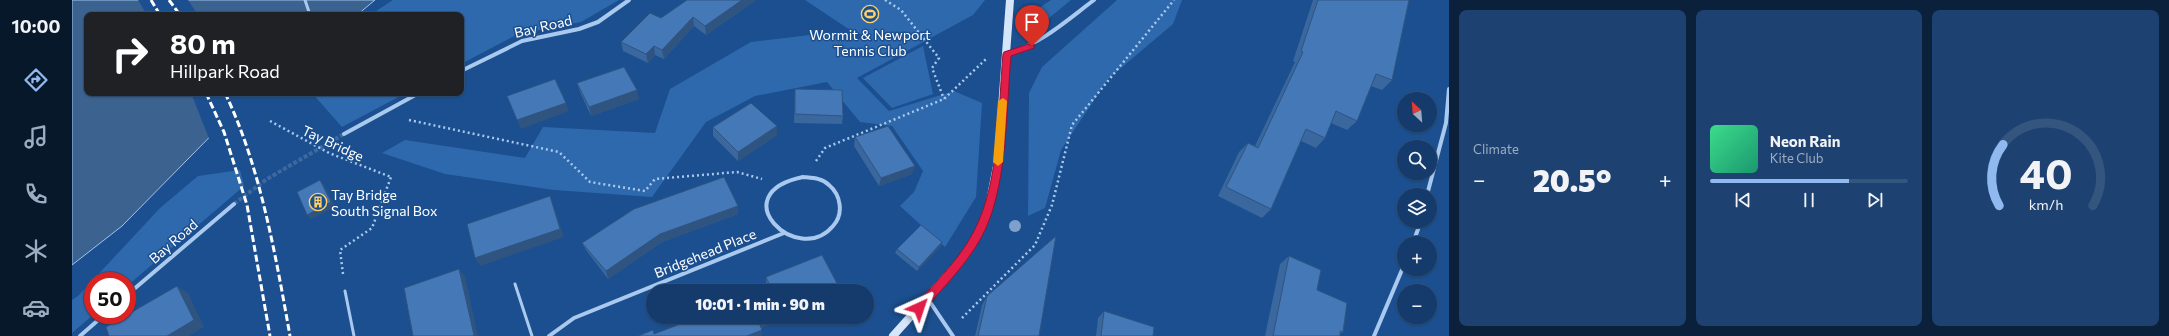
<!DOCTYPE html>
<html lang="en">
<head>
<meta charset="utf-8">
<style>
	:root { --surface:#143b6b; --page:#1d4271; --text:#f1f3f6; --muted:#9dadc1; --line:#33557e; --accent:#90b9f0 }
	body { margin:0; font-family:Commissioner,sans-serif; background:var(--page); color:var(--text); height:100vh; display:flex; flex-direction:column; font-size:15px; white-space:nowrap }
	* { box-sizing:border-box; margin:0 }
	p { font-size:13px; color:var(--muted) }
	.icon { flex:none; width:22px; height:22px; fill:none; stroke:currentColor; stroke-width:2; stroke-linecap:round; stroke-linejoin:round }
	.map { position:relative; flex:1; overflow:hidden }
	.panel { display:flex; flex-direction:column; gap:10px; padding:10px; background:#0b203b; width:720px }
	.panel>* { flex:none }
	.hud { position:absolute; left:12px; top:12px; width:380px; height:84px; border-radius:8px; box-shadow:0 1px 3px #0004,0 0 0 1px var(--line); background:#202124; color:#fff; overflow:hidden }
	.needle { width:26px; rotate:334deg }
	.controls { position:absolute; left:1325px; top:92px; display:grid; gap:8px }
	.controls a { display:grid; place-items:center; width:40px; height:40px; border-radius:50%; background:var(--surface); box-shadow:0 1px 3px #0004,0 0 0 1px var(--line); font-size:20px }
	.speed { position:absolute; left:12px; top:272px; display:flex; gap:8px; font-size:20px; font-weight:700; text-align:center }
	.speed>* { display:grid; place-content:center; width:52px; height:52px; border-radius:50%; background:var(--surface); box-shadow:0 1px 3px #0004,0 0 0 1px var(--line); line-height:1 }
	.speed .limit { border:6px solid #d22; background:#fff; color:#111 }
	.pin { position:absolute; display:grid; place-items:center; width:34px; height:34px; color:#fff; margin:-41px -17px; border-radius:50% 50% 50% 0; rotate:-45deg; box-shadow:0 0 4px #0007 }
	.pin .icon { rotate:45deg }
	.me { position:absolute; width:44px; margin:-22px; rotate:42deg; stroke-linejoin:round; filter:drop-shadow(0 0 3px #0008) }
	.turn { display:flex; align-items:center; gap:14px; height:84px; padding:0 20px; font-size:18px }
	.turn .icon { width:52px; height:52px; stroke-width:2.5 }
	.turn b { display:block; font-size:28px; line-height:34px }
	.big { font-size:30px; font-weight:800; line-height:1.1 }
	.panel .widget { flex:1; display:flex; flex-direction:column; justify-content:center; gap:6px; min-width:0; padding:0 14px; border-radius:8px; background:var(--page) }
	.panel .dial { align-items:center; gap:0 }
	.dial svg { height:104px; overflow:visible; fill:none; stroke:var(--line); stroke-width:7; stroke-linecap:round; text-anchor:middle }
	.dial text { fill:var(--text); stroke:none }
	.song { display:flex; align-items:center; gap:12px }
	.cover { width:48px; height:48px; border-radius:6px; background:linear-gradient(135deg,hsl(150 70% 55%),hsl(160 70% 35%)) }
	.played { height:4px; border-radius:2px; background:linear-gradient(90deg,var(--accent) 70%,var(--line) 70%) }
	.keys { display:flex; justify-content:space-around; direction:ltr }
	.heat { display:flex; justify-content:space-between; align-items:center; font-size:22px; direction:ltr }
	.panel .tiles { flex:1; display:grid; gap:10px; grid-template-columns:repeat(3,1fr) }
	.trip { position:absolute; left:574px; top:284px; width:228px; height:40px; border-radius:20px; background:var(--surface); box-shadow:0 1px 3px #0004,0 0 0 1px var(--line); font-weight:800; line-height:40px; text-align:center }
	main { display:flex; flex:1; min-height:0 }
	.tabs { display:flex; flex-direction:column; width:72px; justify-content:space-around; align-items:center; background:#08182b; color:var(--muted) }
	.tabs .icon { width:28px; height:28px }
	.tabs .on { color:var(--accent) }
	.tabs b { font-size:18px; color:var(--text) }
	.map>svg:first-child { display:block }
</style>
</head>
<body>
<main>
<nav class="tabs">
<b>10:00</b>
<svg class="icon on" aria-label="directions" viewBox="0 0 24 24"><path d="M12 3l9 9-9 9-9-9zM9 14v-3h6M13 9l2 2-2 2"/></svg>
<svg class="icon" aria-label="music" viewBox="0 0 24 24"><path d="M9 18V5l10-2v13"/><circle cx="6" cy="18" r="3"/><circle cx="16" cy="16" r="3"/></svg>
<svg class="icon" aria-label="phone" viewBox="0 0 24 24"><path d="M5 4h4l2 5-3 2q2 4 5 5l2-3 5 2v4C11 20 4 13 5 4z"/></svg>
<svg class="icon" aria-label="climate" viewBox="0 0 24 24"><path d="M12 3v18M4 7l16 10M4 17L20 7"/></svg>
<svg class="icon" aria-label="car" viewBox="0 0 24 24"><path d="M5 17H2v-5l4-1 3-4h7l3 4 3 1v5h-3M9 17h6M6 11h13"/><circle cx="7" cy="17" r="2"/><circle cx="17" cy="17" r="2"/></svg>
</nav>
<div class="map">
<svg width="1377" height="336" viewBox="0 0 1377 336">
	<rect width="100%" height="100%" fill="#1b4f8f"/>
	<path fill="#2e69ad" d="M321 0H547L509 22 446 34 389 64V15H298Z
		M733 0H913L901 15 785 78 817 111 882 91 910 103 904 197 873 247 828 206 842 192 851 171 820 126 788 122 755 82 683 96 634 122 580 197 482 190 373 174 310 153 333 140 453 158 471 127 583 133 598 89 679 42 762 32 793 40 798 38 775 28Z
		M979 0H999L971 23 959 21 964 10Z
		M1045 0H1110L1101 24 1036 79 989 150 973 208 956 216 957 93 970 67Z
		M851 46 861 94 820 108 791 78Z
		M240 93H334L270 127Z
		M168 170 172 186 55 286V281H21V315L0 333V300L7 295 88 208 126 176Z"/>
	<path fill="#3c6290" stroke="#9cc4f0" d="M0 0H303L285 15H15V93H181L50 226 0 265Z"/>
	<path fill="#1b4f8f" d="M66 0H116L126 15H75Z
		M119 93H183L138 141Z"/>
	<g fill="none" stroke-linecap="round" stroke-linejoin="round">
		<path stroke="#3d69a0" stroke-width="4" stroke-dasharray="4 2" stroke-linecap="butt" d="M162 204 195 179 272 134"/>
		<path stroke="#a9c9ee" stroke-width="2.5" stroke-dasharray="2 3" stroke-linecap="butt" d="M813 0 829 10 867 58 860 68 872 99
			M337 120 487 152 518 182 573 191 583 179 665 172 690 179
			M744 161 753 148 872 99 914 59
			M271 274 268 250 300 228 319 177
			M890 318 963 245 980 205 1000 125 1102 0"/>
		<path stroke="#a9c9ee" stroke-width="3" d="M233 0 238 15
			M443 284 460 336
			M273 291 282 336"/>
		<path stroke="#a9c9ee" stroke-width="4" d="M935 54C969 44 994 21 1022 0
			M389 71 450 41 507 29 526 22 557 0
			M272 134 347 93
			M731 177C740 178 750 178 757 185 769 195 772 214 761 226 726 268 649 194 731 177Z
			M1355 195 1374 123 1377 89
			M1341 243 1349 221
			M55 295 162 204
			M856 299 881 336
			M8 336 32 315
			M477 336 502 318 712 233
			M1302 336 1332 265"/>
		<path stroke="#d6e6fa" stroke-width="8" d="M821 336 890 259 906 234 916 211 926 161 938 0"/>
		<path stroke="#fff" stroke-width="3" stroke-dasharray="7 3" stroke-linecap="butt" d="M79 0 88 15
			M97 0 108 15
			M134 93 152 132 175 205 198 336
			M153 93C188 165 204 257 218 336"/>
		<path stroke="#a9c9ee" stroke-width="2.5" stroke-dasharray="2 3" stroke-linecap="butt" d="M198 121 257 153 319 177"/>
	</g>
	<circle fill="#7ea0ca" cx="943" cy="226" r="6"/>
	<path fill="#3a679d" d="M684 0 634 35 622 26 592 59 583 55 576 63 551 51 549 42 589 18Z
		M1241 0H1337L1320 80 1310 90 1299 86 1285 121 1275 130 1259 123 1253 138 1244 148 1229 141 1199 209 1190 218 1146 196 1167 152 1176 143 1183 146 1223 62 1221 61Z
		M505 83 567 99 519 116 508 92Z
		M723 89 771 116 770 124 722 123Z
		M641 127 705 135 666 161 641 136Z
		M783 137 840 174 807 186 782 146Z
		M666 206V214L590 242 536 279 514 250 510 243Z
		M870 242 869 246 845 271 823 253 825 249Z
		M1217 256 1245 290 1271 332 1268 334V336H1193L1208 264Z
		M694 277 768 289V291H693L696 290 694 285Z
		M915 296 967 336H903L910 305Z
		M1032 311 1081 336H1024L1026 318Z"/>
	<path fill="#305480" d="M670 0H684L634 35 633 26Z
		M621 17 622 26 592 59 590 50Z
		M582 46 583 55 576 63 574 54Z
		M565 90 567 99 519 116 517 107Z
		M494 103 497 111 449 129 445 120Z
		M705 126V135L666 161V152Z
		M843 166 840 174 807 186 809 178Z
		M248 180 252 185 263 207 239 219 235 215Z
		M478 196 481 204 492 237 408 266 403 258Z
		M666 206V214L590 242 536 279 534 271 588 234Z
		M870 242 869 246 845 271 847 267Z
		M387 269 393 276 406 336H401Z
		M105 286 116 293 132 327 117 336H95Z
		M700 317H717L687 329V323Z
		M690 330V336H675Z"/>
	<path fill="#4478b7" stroke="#305480" d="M615 0H670L633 26 621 17 590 50 582 46 574 54 549 42 578 13 589 18Z
		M1246 0H1337L1320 80 1304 74 1285 121 1264 111 1253 138 1234 129 1199 209 1154 187 1176 143 1186 148 1231 52 1229 51Z
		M552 67 565 90 517 107 505 83Z
		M483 79 494 103 445 120 435 96Z
		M723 89 770 90 771 116 723 114Z
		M679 103 705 126 666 152 641 127Z
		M816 126 843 166 809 178 783 137Z
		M652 177 666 206 588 234 534 271 510 243 562 209Z
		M248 180 259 202 235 215 225 192Z
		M478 196 488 229 403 258 395 224Z
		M849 225 870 242 847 267 825 249Z
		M984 236 967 336H906L915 296Z
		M750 255 768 289 764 291H693L699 288 694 277Z
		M1217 256 1249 270 1245 290 1275 303 1271 332 1268 331V336H1201Z
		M387 269 402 335 401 336H341L332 288Z
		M105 286 122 320 95 336H37L34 327Z
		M1032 311 1082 327 1081 336H1029Z
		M627 317H700L687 323 690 330 675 336H566L581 330 582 334Z"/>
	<path fill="#e11d48" stroke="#92132f" d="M960 43 962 44V48L939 56C934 111 936 189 909 238 894 265 871 288 851 311H844V305C864 281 888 259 902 231 928 181 926 110 931 54L932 52Z"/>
	<path fill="#f59e0b" d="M931 98 935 101 931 162 926 166 921 162 926 101Z"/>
	<defs>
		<symbol id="stadium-ring" viewBox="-11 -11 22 22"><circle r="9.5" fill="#1b4f8f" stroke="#ffd166" stroke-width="1.5"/><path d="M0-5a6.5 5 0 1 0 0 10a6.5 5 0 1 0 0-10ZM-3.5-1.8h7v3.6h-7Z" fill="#ffd166"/></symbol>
		<symbol id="building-ring" viewBox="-11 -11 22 22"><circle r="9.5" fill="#1b4f8f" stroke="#ffd166" stroke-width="1.5"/><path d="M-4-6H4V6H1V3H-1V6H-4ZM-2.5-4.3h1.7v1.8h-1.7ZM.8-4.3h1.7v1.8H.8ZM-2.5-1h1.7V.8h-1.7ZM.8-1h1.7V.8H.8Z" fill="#ffd166"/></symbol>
	</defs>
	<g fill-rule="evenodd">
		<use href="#stadium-ring" x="788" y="4" width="20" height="20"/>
		<use href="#building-ring" x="236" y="192" width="20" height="20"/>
	</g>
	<g text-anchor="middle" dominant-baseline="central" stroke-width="3" stroke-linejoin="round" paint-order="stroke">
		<g font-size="14" fill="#fff" stroke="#1b4f8f">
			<text transform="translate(471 26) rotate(-13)">Bay Road</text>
			<text transform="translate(261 143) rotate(25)">Tay Bridge</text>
			<text transform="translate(101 241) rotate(-41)">Bay Road</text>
			<text transform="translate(633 253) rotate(-22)">Bridgehead Place</text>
		</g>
		<g font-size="14" fill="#fff" stroke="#1b4f8f">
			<text x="798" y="34">Wormit &amp; Newport<tspan x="798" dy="16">Tennis Club</tspan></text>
			<text x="259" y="194" text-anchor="start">Tay Bridge<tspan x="259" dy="16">South Signal Box</tspan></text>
		</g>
	</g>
</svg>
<div class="controls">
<a><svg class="needle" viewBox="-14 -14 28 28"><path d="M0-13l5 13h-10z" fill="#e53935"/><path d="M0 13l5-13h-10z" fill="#9dadc1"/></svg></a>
<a><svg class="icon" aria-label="search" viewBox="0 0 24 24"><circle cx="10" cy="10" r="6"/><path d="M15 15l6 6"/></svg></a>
<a><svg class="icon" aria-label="layers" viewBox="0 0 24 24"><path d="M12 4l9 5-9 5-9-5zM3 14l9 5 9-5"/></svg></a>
<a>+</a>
<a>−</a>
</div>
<div class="speed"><div class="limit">50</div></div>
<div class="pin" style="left:960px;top:46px;background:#d93025"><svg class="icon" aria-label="arrive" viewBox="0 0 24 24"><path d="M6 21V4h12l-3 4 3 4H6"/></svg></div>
<svg class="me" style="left:847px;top:308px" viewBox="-20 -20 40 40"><path d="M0-17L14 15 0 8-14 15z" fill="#e11d48" stroke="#fff" stroke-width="4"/></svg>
<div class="trip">10:01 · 1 min · 90 m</div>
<div class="hud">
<div class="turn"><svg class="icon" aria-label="right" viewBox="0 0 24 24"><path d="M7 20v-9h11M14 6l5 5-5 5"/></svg><div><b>80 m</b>Hillpark Road</div></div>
</div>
</div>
<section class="panel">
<div class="tiles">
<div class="widget"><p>Climate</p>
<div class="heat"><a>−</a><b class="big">20.5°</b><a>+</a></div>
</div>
<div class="widget">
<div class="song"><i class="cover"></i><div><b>Neon Rain</b><p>Kite Club</p></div></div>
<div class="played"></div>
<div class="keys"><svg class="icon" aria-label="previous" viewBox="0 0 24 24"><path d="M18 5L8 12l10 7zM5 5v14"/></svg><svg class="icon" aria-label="pause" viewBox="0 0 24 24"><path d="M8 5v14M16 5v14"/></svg><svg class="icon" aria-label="next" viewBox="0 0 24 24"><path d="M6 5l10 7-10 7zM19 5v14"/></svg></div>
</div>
<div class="widget dial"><svg viewBox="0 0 100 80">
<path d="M14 69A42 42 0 1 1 86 69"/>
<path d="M14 69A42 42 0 0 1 17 22" stroke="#90b9f0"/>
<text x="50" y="56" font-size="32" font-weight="700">40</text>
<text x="50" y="72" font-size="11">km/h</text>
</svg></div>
</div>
</section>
</main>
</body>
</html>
